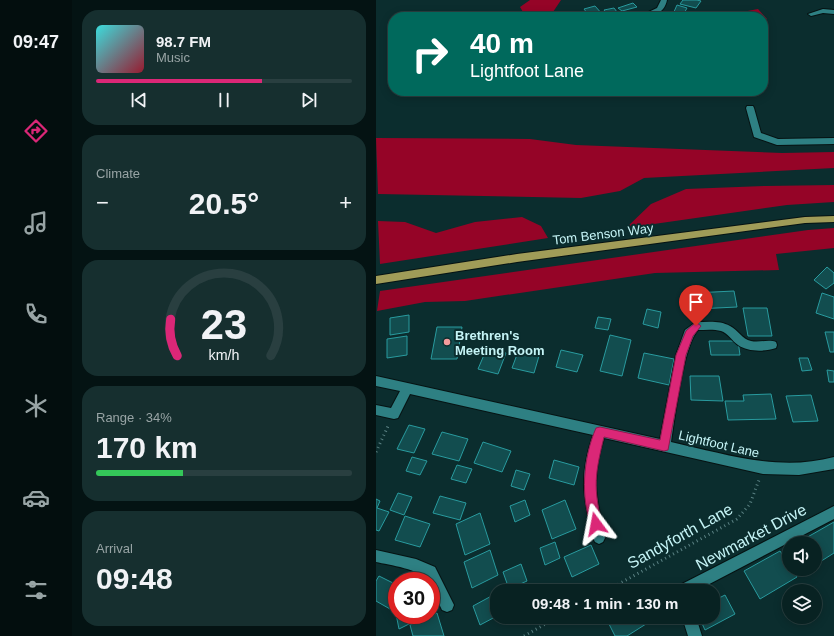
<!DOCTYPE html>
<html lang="en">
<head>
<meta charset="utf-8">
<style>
	:root { --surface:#082222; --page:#162f2f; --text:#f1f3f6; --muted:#98a4a5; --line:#293f40; --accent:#db2777 }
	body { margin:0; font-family:Arial,sans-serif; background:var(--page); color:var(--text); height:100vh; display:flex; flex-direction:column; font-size:15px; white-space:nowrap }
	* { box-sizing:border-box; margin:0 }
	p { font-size:13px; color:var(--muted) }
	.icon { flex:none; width:22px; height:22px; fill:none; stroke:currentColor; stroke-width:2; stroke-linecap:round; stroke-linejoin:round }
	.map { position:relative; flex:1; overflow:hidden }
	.side { display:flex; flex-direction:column; gap:10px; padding:10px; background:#041313; width:304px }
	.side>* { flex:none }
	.banner { position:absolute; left:12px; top:12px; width:380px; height:84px; border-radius:16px; box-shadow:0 2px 10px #0003,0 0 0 1px var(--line); background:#00695c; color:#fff; overflow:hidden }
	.buttons { position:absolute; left:406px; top:536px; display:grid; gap:8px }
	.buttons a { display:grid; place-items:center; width:40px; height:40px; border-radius:50%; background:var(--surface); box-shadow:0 2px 10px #0003,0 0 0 1px var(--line); font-size:20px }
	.speed { position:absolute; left:12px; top:572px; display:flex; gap:8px; font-size:20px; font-weight:700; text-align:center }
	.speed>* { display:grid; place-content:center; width:52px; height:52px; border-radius:50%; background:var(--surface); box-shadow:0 2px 10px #0003,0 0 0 1px var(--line); line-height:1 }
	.speed .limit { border:6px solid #d22; background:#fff; color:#111 }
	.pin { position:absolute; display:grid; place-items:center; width:34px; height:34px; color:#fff; margin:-41px -17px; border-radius:50% 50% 50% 0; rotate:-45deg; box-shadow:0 0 4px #0007 }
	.pin .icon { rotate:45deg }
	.me { position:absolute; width:44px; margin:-22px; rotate:347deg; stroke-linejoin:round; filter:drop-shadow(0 0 3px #0008) }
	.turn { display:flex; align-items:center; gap:14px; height:84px; padding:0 16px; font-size:18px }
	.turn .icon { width:52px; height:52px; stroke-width:2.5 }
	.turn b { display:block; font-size:28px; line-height:34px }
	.big { font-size:30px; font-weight:700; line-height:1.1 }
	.side .card { flex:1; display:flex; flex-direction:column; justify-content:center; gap:6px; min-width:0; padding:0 14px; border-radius:16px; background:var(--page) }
	.side .dial { align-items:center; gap:0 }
	.dial svg { height:104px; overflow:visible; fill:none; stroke:var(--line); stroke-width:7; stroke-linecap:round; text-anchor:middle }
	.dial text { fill:var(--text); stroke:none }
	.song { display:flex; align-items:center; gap:12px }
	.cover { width:48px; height:48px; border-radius:6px; background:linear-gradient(135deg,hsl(180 70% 55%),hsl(350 70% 35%)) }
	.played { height:4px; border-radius:2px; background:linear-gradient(90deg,var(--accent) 65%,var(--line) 65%) }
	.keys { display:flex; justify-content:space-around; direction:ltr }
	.heat { display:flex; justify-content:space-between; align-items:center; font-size:22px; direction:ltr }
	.charge { height:6px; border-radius:3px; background:linear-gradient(90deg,#34c759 34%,var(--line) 0) }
	.trip { position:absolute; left:114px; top:584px; width:230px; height:40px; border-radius:16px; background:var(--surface); box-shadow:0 2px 10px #0003,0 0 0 1px var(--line); font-weight:700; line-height:40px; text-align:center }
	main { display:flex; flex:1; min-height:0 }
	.tab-bar { display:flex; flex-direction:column; width:72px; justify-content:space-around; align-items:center; background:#030e0e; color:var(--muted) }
	.tab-bar .icon { width:28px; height:28px }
	.tab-bar .selected { color:var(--accent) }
	.tab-bar b { font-size:18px; color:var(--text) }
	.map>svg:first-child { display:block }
</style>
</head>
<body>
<main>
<nav class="tab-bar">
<b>09:47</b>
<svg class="icon selected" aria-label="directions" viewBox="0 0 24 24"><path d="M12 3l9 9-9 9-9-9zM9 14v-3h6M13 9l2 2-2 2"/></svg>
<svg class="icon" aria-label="music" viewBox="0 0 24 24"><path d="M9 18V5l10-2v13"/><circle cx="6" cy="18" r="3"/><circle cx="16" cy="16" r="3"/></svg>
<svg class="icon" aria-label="phone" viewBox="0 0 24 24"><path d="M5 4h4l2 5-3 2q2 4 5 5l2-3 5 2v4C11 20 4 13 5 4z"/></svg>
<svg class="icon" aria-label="climate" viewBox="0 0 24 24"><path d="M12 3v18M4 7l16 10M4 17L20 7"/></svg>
<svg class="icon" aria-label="car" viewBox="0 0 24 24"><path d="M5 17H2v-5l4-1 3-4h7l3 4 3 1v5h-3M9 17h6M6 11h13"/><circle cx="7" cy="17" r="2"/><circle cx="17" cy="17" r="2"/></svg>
<svg class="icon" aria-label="filters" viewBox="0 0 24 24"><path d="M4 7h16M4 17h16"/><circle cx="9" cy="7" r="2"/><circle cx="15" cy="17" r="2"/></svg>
</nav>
<section class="side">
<div class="card">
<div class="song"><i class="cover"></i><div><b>98.7 FM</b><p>Music</p></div></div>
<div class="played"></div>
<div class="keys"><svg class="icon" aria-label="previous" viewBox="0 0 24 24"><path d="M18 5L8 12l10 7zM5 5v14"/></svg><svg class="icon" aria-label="pause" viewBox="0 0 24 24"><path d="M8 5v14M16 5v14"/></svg><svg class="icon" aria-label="next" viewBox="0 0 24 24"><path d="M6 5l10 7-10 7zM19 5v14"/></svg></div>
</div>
<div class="card"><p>Climate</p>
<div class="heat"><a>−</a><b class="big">20.5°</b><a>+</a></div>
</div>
<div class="card dial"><svg viewBox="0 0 100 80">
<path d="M14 69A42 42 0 1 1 86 69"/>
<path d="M14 69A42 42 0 0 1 9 41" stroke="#db2777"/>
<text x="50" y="56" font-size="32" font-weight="700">23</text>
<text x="50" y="72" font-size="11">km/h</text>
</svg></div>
<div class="card"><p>Range · 34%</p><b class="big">170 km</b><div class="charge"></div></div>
<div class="card"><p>Arrival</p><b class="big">09:48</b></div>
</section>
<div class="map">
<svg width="458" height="636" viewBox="0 0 458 636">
	<rect width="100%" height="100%" fill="#0b2d2e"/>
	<path fill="#950427" d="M154 0H185L177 12 181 17H150L144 7Z
		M382 9 391 19 387 20V17H340Z
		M0 138 154 139 200 145 406 153 458 152V168L268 178 244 191 205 198 2 194Z
		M458 185V202L411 205 250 228 275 204 310 189 389 186Z
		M146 217 165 226 172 238 4 264 2 221 29 222 60 233 99 222Z
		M458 228V248L400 254 403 270 279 273 89 301 49 302 1 311 4 291 432 230Z"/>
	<path fill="#124d4f" stroke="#299b9f" d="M307 0H321L325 1 320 8 304 4Z
		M257 3 261 7 246 11 242 8Z
		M301 5 311 8 306 17 297 14Z
		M219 6 227 15 214 17 208 9Z
		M238 8 241 12 231 14 228 10Z
		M205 12 208 17H189L188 15Z
		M451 267 458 273V283L450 289 438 280Z
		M358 291 361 307 320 309 317 293Z
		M446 293 458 297V319L440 313Z
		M367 308H391L396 336H372Z
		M271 309 285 312 282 328 267 324Z
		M33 315V332L14 335V318Z
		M222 317 235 319 232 330 219 328Z
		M61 327H86L81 359H55Z
		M449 332H458V352H454Z
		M234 335 255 340 246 376 224 371Z
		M31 336V355L11 358V339Z
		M333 341H362L364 355H335Z
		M111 348 130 353 122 374 102 369Z
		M185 350 207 355 201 372 180 367Z
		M142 352 163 356 158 373 136 368Z
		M268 353 298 359 293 385 262 378Z
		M423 358H432L436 370 426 371Z
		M451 370 458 371V382H453Z
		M314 376H343L347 401 315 400Z
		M395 394 400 419 352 420 349 401H368L367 395Z
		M435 395 442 421 417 422 410 396Z
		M33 425 49 429 38 453 21 449Z
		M66 432 92 439 83 461 56 454Z
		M107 442 135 451 126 472 98 463Z
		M36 457 51 461 44 475 30 471Z
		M178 460 203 467 198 485 173 478Z
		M81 465 96 469 90 483 75 479Z
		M140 470 154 474 148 490 135 486Z
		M22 493 36 497 28 515 14 510Z
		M64 496 90 503 84 520 57 513Z
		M0 499 4 501 1 508 13 512 3 531 0 530Z
		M149 500 154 515 139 522 134 506Z
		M189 500 200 529 176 539 166 510Z
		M104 513 114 544 89 555 80 524Z
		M29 516 54 524 44 547 19 540Z
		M458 522V553L439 565V543H421Z
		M179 542 184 558 169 565 164 548Z
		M215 545 223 564 196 577 188 557Z
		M114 550 122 575 96 588 88 562Z
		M404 551 413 564V569H416L421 577 384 599 368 571Z
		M145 564 151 581 133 589 127 572Z
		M3 576 21 585V596L14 609 0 601V581Z
		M121 593V616L104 625 97 606Z
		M349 595 359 614 329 630 323 617H337V601Z
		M21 608V615H38L39 621 23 629 19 609Z
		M61 613 68 636H37L34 625Z
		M237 617H267L270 624 251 636H239L231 620Z"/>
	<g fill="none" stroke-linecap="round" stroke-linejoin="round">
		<defs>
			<path id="minor" d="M285 0H291C288 15 275 17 262 17L281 8Z
				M447 9 458 10V14L447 13 435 16 432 14Z
				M371 106H377L378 108 385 133 402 139 458 138V144L401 145 378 137 370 108Z
				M320 322C331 322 344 320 354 326 362 330 366 339 375 341 383 343 392 339 400 342L401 345 400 348C388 352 372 352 362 345 356 341 352 333 345 331 338 329 329 330 322 330 307 346 299 417 295 442 349 454 403 472 458 457V469L423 475 387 474 228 438C215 478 220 498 229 538L227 542 223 544 219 542 217 538C207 497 203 476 217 435L34 394 22 418 18 419 0 415V405L15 408 24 391 0 386V376L284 439 300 355 309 330Z
				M458 506V519L320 591H300L302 586Z
				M0 550 40 559 59 567 78 605 76 610 71 612 66 610 55 587V581H52C45 569 13 565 0 562Z
				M306 617H320L326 636H312Z"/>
			<path id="major" d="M458 216V222L429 223 141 262 0 284V276L141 254 429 217Z"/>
		</defs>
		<use href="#minor" stroke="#061313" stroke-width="2"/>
		<use href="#major" stroke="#061313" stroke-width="2"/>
		<path stroke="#5a8183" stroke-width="3" stroke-dasharray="1 3.5" stroke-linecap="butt" d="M0 452 13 424
			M230 591 361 519 374 504 383 480
			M148 636 182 617"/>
		<use href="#minor" fill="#2e8083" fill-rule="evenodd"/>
		<use href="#major" fill="#a09c58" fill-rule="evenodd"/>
	</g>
	<path fill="#db2777" stroke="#8e194d" d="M320 322 325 326 317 336 310 355 292 450 288 451 228 437C219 474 217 487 226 524L224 528 220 530 216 528C204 498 207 458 220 428L224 427 284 440 300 355 310 331Z"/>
	<circle fill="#f59b9c" stroke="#0b2d2e" stroke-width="1.5" cx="71" cy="342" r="4"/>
	<g text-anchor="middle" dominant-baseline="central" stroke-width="4" stroke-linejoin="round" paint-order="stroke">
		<g font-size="13" fill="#c5f4f6" stroke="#0b2d2e">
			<text transform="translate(227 234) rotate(-7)">Tom Benson Way</text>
			<text transform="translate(343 444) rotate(13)">Lightfoot Lane</text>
		</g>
		<g font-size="13" font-weight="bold" fill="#c5f4f6" stroke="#0b2d2e" text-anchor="start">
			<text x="79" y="335">Brethren's<tspan x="79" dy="15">Meeting Room</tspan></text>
		</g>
		<g font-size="16" fill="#c5f4f6" stroke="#0b2d2e">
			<text transform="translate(304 536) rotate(-29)">Sandyforth Lane</text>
			<text transform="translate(375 537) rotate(-28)">Newmarket Drive</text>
		</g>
	</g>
</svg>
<div class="buttons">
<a><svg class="icon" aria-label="sound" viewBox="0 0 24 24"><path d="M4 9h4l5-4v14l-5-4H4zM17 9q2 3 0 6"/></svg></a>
<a><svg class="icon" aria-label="layers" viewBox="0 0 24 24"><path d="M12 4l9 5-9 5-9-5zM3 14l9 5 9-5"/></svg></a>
</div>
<div class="speed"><div class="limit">30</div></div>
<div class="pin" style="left:320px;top:326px;background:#d93025"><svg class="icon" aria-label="arrive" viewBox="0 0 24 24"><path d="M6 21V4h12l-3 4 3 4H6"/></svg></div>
<svg class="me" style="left:220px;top:524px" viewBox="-20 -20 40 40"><path d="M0-17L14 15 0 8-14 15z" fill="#db2777" stroke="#fff" stroke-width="4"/></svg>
<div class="trip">09:48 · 1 min · 130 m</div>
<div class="banner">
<div class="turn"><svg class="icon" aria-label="right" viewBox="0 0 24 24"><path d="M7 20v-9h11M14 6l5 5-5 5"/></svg><div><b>40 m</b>Lightfoot Lane</div></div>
</div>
</div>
</main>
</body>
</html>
